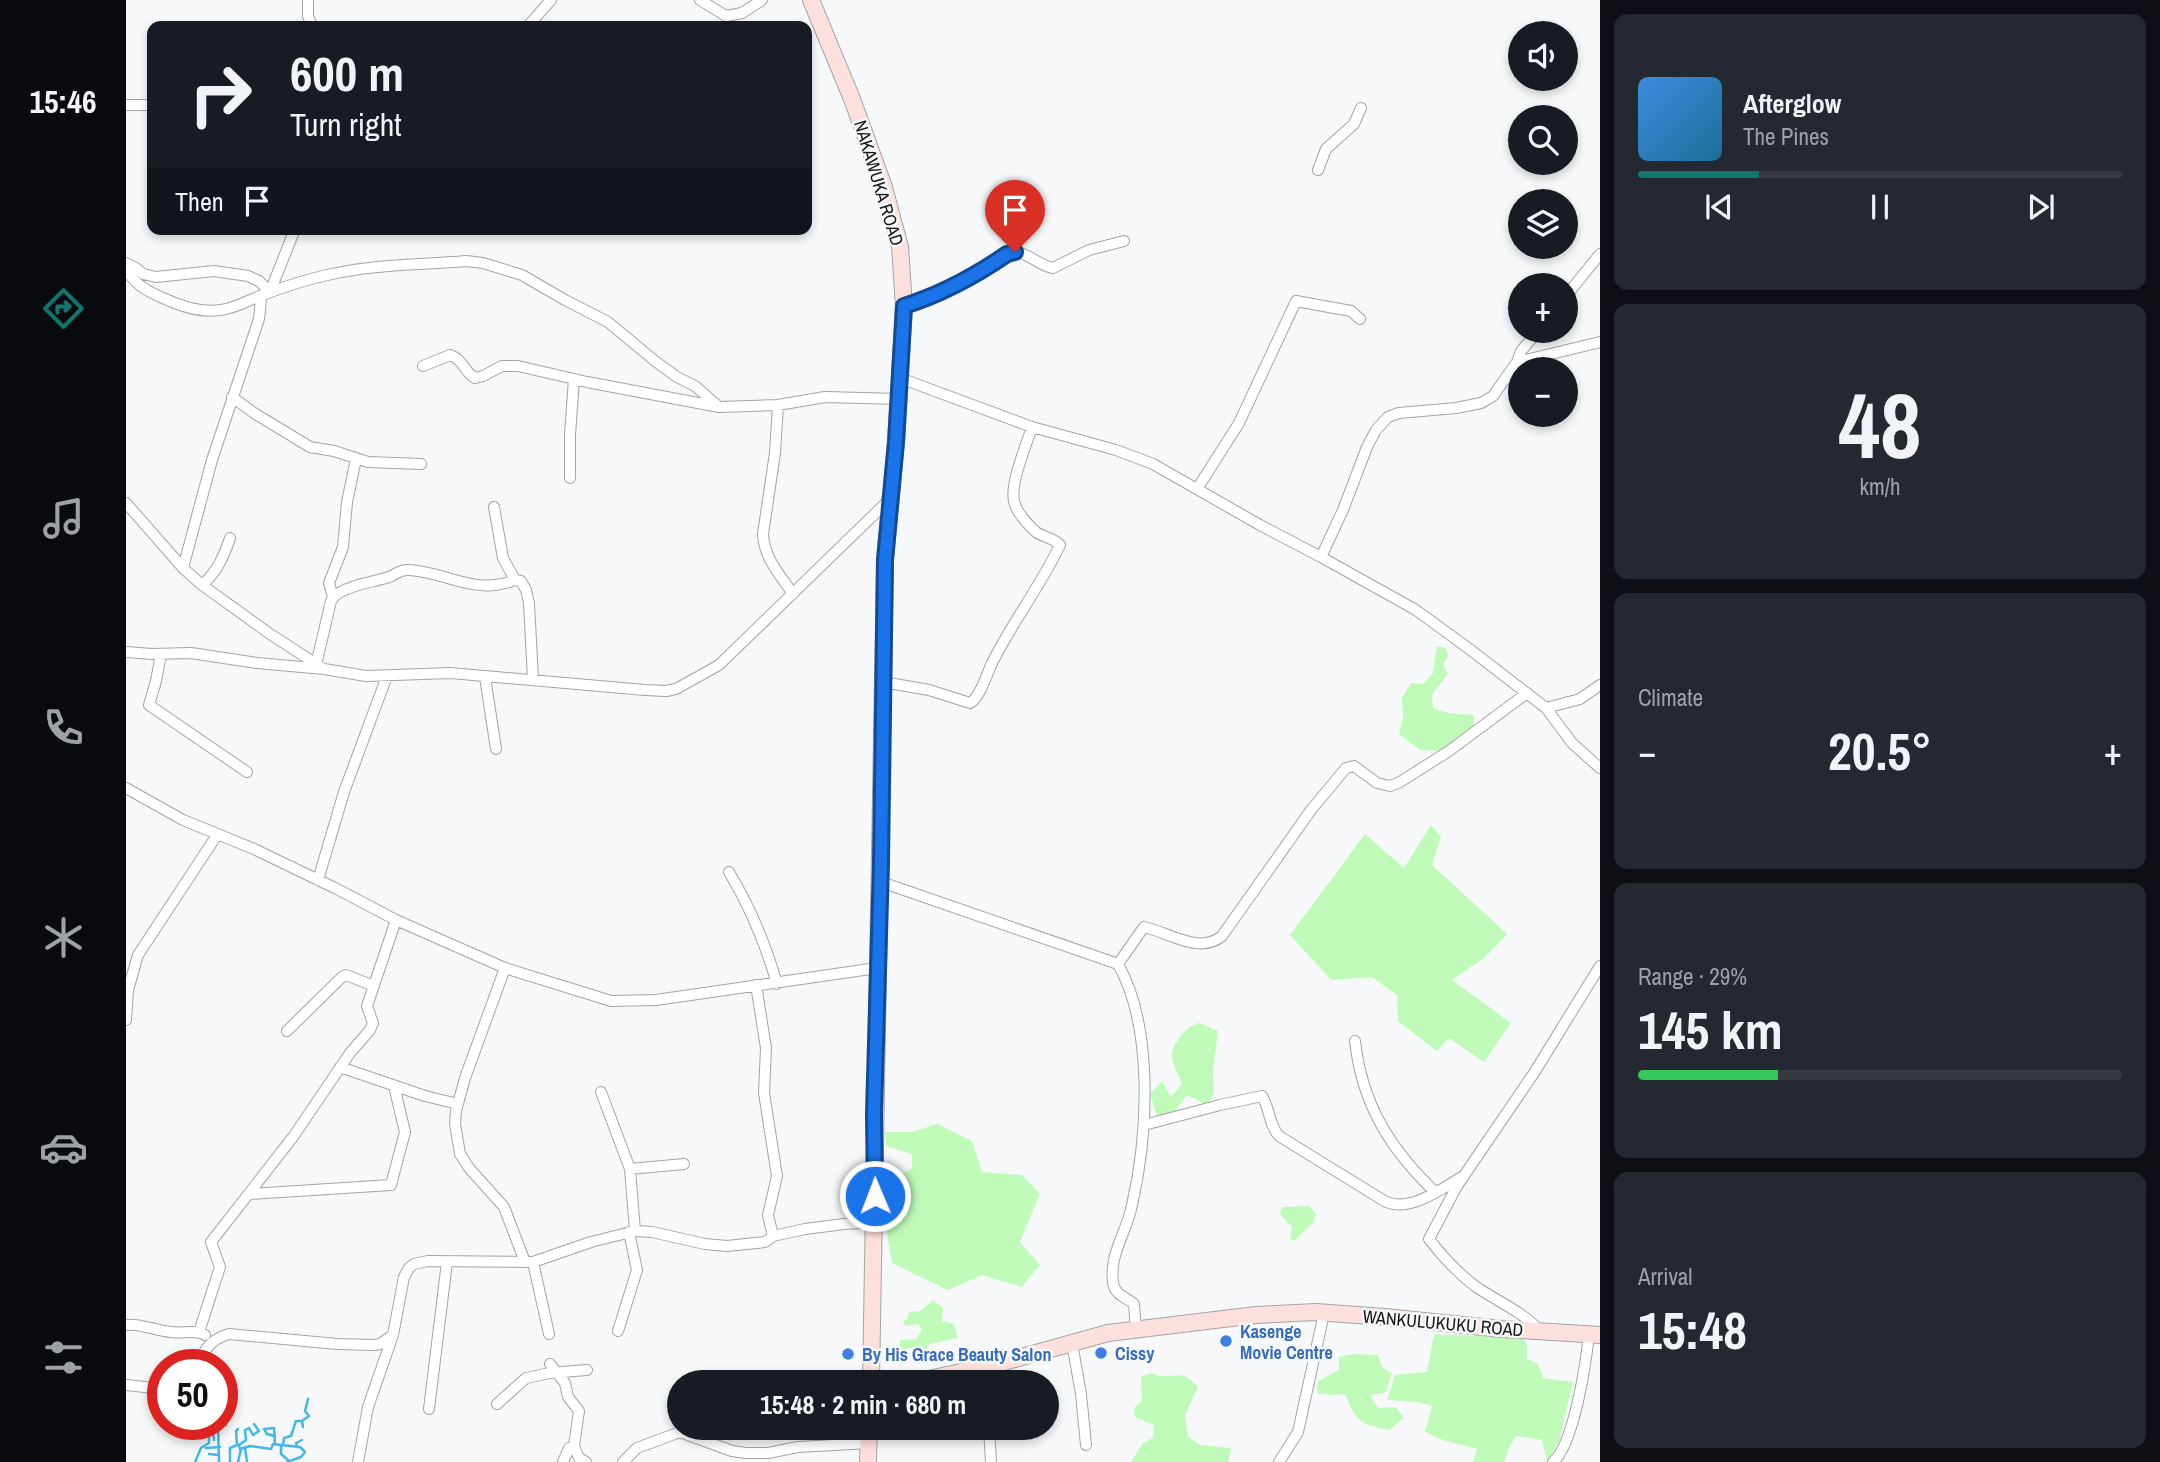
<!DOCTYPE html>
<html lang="en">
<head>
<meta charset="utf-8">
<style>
	:root { --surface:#171b24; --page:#242831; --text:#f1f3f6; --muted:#9ea1a6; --line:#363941; --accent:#0f766e }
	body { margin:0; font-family:"Archivo Narrow",sans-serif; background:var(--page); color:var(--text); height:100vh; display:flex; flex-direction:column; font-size:26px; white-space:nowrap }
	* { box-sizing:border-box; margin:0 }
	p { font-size:23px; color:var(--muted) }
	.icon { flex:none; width:38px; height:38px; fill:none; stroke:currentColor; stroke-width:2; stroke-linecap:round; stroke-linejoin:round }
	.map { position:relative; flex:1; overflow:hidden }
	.drawer { display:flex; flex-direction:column; gap:14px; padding:14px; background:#0d0f14; width:560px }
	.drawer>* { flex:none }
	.top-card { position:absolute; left:21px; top:21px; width:665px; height:214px; border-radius:14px; box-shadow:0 4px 10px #0003; background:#171b24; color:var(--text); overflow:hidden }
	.controls { position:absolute; left:1382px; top:21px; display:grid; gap:14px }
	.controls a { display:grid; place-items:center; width:70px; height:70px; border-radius:50%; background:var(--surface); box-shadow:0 4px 10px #0003; font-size:35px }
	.speed { position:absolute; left:21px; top:1349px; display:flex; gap:14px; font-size:35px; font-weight:700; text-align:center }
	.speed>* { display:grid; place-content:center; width:91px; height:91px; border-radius:50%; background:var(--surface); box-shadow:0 4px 10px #0003; line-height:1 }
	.speed .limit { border:10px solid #d22; background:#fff; color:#111 }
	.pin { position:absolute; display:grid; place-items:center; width:60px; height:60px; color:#fff; margin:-72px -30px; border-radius:50% 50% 50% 0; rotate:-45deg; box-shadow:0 0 7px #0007 }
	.pin .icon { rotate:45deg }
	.me { position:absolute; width:77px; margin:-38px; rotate:359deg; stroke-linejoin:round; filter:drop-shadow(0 0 5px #0008) }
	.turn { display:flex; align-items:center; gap:24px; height:147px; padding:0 28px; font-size:32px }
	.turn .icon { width:91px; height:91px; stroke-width:2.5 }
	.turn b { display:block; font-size:49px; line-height:60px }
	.then { display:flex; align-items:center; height:66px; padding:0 28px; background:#0003; gap:14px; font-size:26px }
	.big { font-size:52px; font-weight:700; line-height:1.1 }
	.drawer .card { flex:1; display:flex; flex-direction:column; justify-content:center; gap:10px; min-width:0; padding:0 24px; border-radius:14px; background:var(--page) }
	.drawer .dial { align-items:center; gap:0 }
	.dial b { font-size:91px; line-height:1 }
	.song { display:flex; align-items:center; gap:21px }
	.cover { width:84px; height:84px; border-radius:10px; background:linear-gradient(135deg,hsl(210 70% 55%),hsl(200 70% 35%)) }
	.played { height:7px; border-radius:4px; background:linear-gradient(90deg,var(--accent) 25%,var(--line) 25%) }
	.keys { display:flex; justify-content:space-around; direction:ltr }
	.heat { display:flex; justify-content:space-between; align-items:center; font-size:38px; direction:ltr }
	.charge { height:10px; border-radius:5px; background:linear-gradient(90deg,#34c759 29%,var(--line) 0) }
	.trip { position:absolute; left:541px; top:1370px; width:392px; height:70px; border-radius:35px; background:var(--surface); box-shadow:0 4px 10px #0003; font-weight:700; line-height:70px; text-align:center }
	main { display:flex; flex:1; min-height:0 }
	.dock { display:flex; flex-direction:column; width:126px; justify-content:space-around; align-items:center; background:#090b0e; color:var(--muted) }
	.dock .icon { width:49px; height:49px }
	.dock .active { color:var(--accent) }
	.dock b { font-size:32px; color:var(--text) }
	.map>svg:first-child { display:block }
</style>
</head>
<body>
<main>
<nav class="dock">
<b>15:46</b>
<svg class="icon active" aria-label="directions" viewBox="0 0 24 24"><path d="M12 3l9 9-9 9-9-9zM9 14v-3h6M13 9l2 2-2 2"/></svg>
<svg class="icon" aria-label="music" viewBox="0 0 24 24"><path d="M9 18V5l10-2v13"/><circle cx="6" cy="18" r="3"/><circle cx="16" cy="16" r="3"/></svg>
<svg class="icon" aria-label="phone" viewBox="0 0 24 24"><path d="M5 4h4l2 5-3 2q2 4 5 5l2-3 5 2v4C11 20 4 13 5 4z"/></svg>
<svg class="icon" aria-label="climate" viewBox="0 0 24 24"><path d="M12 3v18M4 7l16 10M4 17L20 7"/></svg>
<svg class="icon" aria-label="car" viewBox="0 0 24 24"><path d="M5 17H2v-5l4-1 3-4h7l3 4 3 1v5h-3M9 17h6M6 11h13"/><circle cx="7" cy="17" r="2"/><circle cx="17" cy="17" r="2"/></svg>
<svg class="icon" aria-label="filters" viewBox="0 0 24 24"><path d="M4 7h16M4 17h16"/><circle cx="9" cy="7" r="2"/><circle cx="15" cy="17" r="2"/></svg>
</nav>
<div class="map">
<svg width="1474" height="1462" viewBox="0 0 1474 1462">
	<rect width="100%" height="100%" fill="#f6f8fa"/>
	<path fill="#c0fab9" d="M1311 646 1320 648 1322 656 1317 666 1322 674 1306 694 1307 708 1323 713 1348 715V727L1314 751 1294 750 1273 734 1277 718 1276 698 1285 683 1297 684 1307 673Z
		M1305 825 1315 837 1306 865 1381 934 1358 958 1326 980 1385 1023 1358 1062 1323 1038 1311 1051 1272 1021 1271 995 1246 977 1205 980 1164 935 1239 834 1278 868Z
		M1073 1023 1092 1031 1087 1071 1088 1093 1081 1105 1061 1095 1048 1112 1031 1116 1024 1094 1036 1081 1045 1097 1056 1084C1048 1064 1039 1055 1055 1036 1061 1029 1064 1026 1073 1023Z
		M811 1124 846 1141 856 1172 896 1175 914 1194 894 1242 914 1265 895 1287 856 1275 822 1290 766 1263 760 1227 764 1211 768 1176 775 1175 786 1168V1154L760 1146 759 1132H786Z
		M1183 1206 1190 1214 1187 1223 1168 1241 1164 1239 1166 1227 1154 1214 1156 1207Z
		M807 1300 817 1308 816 1321 828 1324 832 1338 804 1344 799 1350 790 1347 773 1350 774 1340 790 1339 796 1329 792 1324 780 1326 777 1322 782 1318 783 1312 794 1311Z
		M1308 1334 1375 1337C1384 1332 1398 1334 1401 1346 1401 1347 1401 1358 1401 1359L1412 1364 1417 1378 1447 1382 1433 1441 1421 1462 1416 1440 1390 1436 1382 1450 1378 1462H1347L1351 1449 1317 1440 1299 1432 1306 1406 1291 1402 1261 1400 1269 1375 1301 1372Z
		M1228 1354 1252 1355 1256 1367 1266 1373 1260 1392 1244 1395 1252 1408 1270 1407 1278 1418 1263 1430C1234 1424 1230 1422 1219 1394L1206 1395 1191 1393 1192 1381 1213 1370V1357Z
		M1025 1373C1039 1380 1052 1372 1062 1378 1066 1380 1069 1384 1072 1387L1059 1415 1062 1436 1074 1445 1105 1448 1102 1462H1005L1017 1443 1027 1438 1028 1425 1009 1417 1008 1408 1016 1401 1015 1377Z"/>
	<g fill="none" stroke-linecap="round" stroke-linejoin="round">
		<path stroke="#42b8e7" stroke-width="2.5" d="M92 1424 93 1462
			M96 1424 100 1425
			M128 1424 133 1431 127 1435 123 1428 119 1430 120 1440 113 1445 114 1449 124 1446 145 1449 147 1444 155 1445V1454L162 1460
			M177 1427 176 1421 183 1416 179 1411 182 1399
			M149 1436 141 1434 138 1429 148 1428 149 1444
			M88 1440 87 1431 92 1430
			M155 1445 174 1447 179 1452 175 1457 161 1462
			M157 1445 158 1438 165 1436 170 1421H176
			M171 1447 170 1443 176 1440
			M80 1448 94 1447
			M119 1448 121 1462
			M83 1454 93 1455
			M69 1462 75 1448 83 1443V1426
			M104 1462V1448L111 1445 110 1431 112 1429
			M112 1462 115 1449"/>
		<defs>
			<path id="street" d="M182 0V16L186 26
				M574 0 600 16 616 13 636 0
				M402 26 425 0
				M0 105H26
				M1192 170 1200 149 1228 124 1235 108
				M0 263 10 268 17 274 30 277 88 271 122 276 133 281 144 292 169 229
				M0 269C9 285 21 291 37 298 54 306 74 313 94 310 108 309 121 301 134 296 157 287 182 279 206 274 250 264 295 265 340 261L357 263 396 275 439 300 482 322 529 361 551 377 569 386 593 407
				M1440 296 1474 254
				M131 297 135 299 133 319 86 460 57 568 76 585 144 634 195 667
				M778 306C808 296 835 283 863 266 871 261 881 251 892 253 904 254 914 266 927 268L963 250 998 241
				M1391 362 1474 342
				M297 366 324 355C338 360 338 372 349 378L357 376 376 366H392L461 382 593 407 652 405 699 397 773 399
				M774 378 906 427 990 450 1027 464 1134 525 1195 557 1290 610 1342 648 1420 708 1446 743 1474 768
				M106 397 128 413 184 447 208 451 242 462 295 464
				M652 405 649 453 637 534C638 558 654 575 667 594
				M444 478V435L448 379
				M1071 489 1113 423 1170 301 1225 311 1234 319
				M0 503 57 568
				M368 507 377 558 389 580 395 581 400 590 403 603 407 679
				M1195 557 1217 510 1241 447 1250 430 1262 417 1273 413 1330 408 1355 403 1367 396 1391 362 1395 351 1412 331
				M76 585C91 572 98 556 104 538
				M207 597 203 583 217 547 221 502 230 459
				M0 652 26 654 65 653 131 663 198 669 240 676 324 673 519 690 540 691 550 689 593 665 763 500
				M35 654 30 681 23 705 121 772
				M190 665 205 601C211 591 222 589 232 585 242 582 254 580 263 577 271 574 274 569 283 570 321 572 349 596 389 580
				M359 677 370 749
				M757 682 803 690 844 703C854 697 860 677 865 665 885 624 914 587 934 545 928 538 917 537 910 532 902 525 890 512 888 501 884 483 900 446 906 427
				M1420 708 1454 699 1474 685
				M0 788 57 820 128 849 209 888 270 920 379 968 485 1001 530 1000 751 968
				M603 872C624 907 640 945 651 984
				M192 880 218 792 261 676
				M755 882 992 964C1028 1028 1022 1135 1006 1205 1001 1232 983 1254 987 1282 988 1295 1000 1297 1008 1304L1010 1330
				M992 964 1018 927C1042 932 1073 955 1096 936L1185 810 1220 768 1228 766 1251 783 1264 786 1274 782 1323 751 1401 693
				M379 968 339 1078 330 1111 329 1124 334 1154 343 1168 378 1207 399 1262
				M630 985 640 1048 638 1093 651 1176 642 1215 647 1236
				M0 1020 2 990 12 955 91 835
				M161 1031 216 977 220 975 248 986
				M1229 1041C1236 1104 1264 1149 1309 1192
				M214 1067 299 1096 332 1104
				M475 1092 504 1169 509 1231
				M1018 1125 1094 1105 1136 1096C1144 1109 1143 1125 1153 1136L1260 1202C1285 1212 1315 1189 1336 1177
				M504 1169 558 1164
				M123 1194 265 1185 279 1132 268 1086
				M407 1262 423 1334
				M0 1325C15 1323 30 1331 45 1332 57 1334 69 1329 79 1335
				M492 1331 511 1270 503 1232
				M73 1332 94 1267 85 1242 167 1137 224 1053 244 1030 247 1023 241 1006 270 920
				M1415 1332C1396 1311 1372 1302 1349 1286 1332 1273 1316 1256 1303 1239L1331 1186 1408 1073 1474 966
				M946 1343 955 1394 960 1445
				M424 1364 439 1383 442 1397 453 1411 448 1446 453 1458 460 1462
				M73 1365C78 1348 86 1339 103 1334L211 1344 248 1345 254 1344 267 1335 278 1277 283 1268 288 1264 302 1261 407 1262 465 1242 509 1231 526 1232 579 1244 601 1246 639 1242 647 1236 679 1229 718 1224 749 1222
				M866 1382 867 1365
				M0 1385 37 1389
				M371 1404 400 1378 424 1373 461 1370
				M303 1409 321 1262
				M863 1428 865 1462
				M232 1462 242 1407 267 1335
				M437 1462 443 1448
				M497 1462 511 1448 554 1432 606 1451 620 1453H642L672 1447 743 1443
				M1153 1462 1172 1432 1198 1313
				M1427 1462C1448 1444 1460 1363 1463 1334"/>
			<path id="secondary" d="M685 0 726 99 758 187 774 247 778 306 770 442 759 560 745 1382
				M789 1382 867 1365 982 1333 1130 1315 1190 1312 1259 1317 1376 1329 1474 1335
				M742 1462 743 1428"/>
		</defs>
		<use href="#street" stroke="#a3a4a6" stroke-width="12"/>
		<use href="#secondary" stroke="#a3a4a6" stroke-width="18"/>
		<use href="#street" stroke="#fff" stroke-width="10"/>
		<use href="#secondary" stroke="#fde0db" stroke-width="16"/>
	</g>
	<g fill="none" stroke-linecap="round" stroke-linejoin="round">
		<defs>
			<path id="route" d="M749 1196 748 1114 755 863 759 560 770 442 778 306C816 294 849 276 881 254L889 252"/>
		</defs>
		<use href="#route" stroke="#114b97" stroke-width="18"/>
		<use href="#route" stroke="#1a73e8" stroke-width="12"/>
	</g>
	<g fill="#3f7fe0" stroke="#f6f8fa" stroke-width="2.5">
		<circle cx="1100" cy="1341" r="7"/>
		<circle cx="975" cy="1353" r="7"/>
		<circle cx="722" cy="1354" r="7"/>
	</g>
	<g text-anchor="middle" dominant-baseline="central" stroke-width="5" stroke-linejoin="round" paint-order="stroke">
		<g font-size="18" fill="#181819" stroke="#f6f8fa">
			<text transform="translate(753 183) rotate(73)">NAKAWUKA ROAD</text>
			<text transform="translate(1317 1323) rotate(5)">WANKULUKUKU ROAD</text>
		</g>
		<g font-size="18" font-weight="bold" fill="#366cbe" stroke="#f6f8fa" text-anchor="start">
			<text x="1114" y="1331">Kasenge<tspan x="1114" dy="21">Movie Centre</tspan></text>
			<text x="989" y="1353">Cissy</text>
			<text x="736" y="1354">By His Grace Beauty Salon</text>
		</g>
	</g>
</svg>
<div class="controls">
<a><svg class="icon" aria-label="sound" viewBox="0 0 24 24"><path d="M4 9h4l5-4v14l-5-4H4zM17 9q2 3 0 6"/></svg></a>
<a><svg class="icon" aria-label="search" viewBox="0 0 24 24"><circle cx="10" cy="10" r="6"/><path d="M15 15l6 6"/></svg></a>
<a><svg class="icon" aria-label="layers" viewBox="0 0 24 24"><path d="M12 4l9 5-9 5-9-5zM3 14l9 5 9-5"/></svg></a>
<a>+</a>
<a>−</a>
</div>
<div class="speed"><div class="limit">50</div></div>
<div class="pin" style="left:889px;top:252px;background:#d93025"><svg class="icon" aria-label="arrive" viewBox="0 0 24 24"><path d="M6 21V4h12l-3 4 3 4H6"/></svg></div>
<svg class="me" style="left:749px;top:1196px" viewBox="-20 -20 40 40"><circle r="17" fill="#1a73e8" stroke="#fff" stroke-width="3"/><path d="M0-11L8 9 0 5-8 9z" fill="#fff"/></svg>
<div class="trip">15:48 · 2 min · 680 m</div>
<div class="top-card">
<div class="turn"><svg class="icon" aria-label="right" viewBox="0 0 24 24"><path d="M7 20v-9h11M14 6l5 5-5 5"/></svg><div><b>600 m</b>Turn right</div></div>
<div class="then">Then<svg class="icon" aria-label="arrive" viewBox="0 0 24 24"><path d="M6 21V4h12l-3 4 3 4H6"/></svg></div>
</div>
</div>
<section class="drawer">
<div class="card">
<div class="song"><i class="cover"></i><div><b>Afterglow</b><p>The Pines</p></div></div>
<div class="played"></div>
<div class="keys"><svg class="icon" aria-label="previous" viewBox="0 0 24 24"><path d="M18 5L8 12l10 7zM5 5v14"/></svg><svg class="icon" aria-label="pause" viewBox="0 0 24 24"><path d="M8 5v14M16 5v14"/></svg><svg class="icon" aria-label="next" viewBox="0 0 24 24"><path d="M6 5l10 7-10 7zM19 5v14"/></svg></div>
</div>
<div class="card dial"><b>48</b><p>km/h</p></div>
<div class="card"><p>Climate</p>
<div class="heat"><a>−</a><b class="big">20.5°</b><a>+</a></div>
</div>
<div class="card"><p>Range · 29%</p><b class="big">145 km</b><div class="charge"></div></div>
<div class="card"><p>Arrival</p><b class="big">15:48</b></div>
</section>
</main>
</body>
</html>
